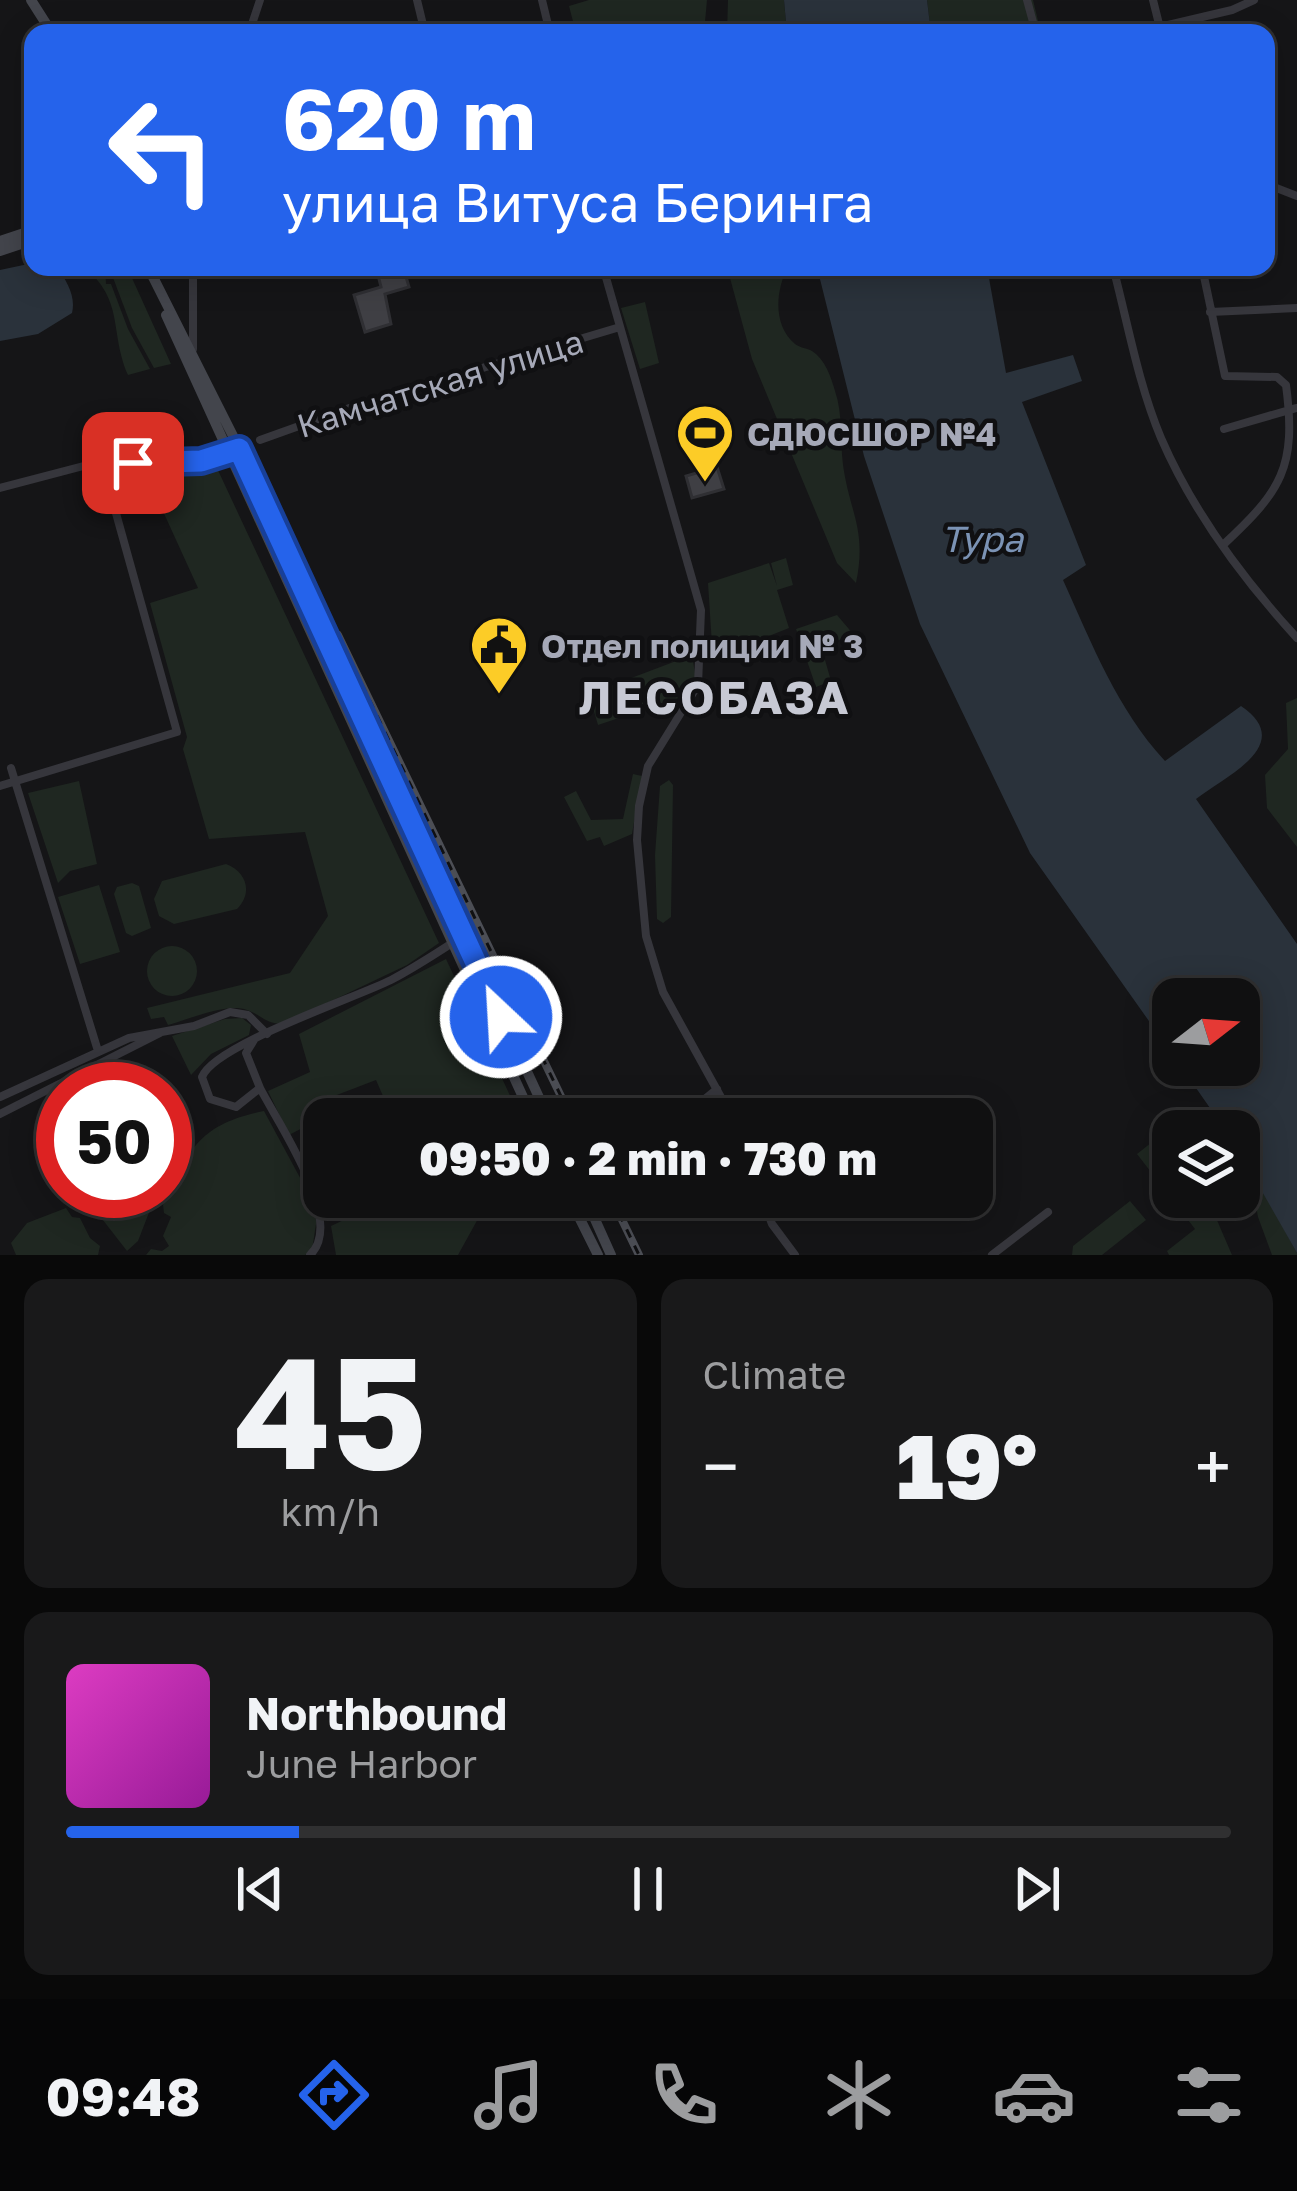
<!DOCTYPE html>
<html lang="en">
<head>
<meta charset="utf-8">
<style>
	:root { --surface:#101011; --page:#19191a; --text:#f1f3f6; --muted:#9c9d9f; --line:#303031; --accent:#2563eb }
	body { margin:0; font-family:"Golos Text",sans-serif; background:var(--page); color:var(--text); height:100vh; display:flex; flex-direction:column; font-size:45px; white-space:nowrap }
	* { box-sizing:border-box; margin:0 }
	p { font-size:39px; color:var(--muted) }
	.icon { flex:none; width:66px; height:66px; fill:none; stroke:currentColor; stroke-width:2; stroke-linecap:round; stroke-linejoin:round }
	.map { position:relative; height:1255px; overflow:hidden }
	.details { display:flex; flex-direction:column; gap:24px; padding:24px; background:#090909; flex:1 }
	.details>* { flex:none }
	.guide { position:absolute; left:24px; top:24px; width:1251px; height:252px; border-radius:24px; box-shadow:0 6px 30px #0003,0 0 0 3px var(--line); background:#2563eb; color:#fff; overflow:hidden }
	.needle { width:78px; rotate:73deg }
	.buttons { position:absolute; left:1152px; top:978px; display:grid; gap:24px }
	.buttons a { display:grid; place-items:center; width:108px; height:108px; border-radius:24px; background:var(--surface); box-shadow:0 6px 30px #0003,0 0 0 3px var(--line); font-size:60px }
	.speed { position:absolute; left:36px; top:1062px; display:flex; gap:24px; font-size:60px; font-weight:700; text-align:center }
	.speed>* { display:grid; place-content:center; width:156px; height:156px; border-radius:50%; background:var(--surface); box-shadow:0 6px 30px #0003,0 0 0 3px var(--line); line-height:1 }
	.speed .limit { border:18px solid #d22; background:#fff; color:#111 }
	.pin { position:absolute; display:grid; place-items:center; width:102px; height:102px; color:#fff; margin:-51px; border-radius:24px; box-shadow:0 6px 18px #0006 }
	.me { position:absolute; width:132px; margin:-66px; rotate:335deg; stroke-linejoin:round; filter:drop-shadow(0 0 9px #0008) }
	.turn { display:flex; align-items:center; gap:42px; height:252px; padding:0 60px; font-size:54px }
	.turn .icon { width:156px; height:156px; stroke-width:2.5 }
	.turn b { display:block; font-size:84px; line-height:102px }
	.big { font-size:90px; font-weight:800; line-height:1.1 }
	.details .tile { flex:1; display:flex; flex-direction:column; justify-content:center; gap:18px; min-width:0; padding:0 42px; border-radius:24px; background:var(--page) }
	.details .dial { align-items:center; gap:0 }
	.dial b { font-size:156px; line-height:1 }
	.song { display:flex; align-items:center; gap:36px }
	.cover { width:144px; height:144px; border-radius:18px; background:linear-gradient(135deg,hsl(310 70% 55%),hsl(300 70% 35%)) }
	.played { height:12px; border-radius:6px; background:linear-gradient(90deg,var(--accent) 20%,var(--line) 20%) }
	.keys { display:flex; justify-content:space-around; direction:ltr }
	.heat { display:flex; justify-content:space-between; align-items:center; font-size:66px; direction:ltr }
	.details .tiles { flex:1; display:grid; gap:24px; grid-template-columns:1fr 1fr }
	.tile:last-child { grid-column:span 2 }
	.trip { position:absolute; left:303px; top:1098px; width:690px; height:120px; border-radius:24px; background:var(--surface); box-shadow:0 6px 30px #0003,0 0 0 3px var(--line); font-weight:800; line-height:120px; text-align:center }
	.tab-bar { display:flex; height:192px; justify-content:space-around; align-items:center; background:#060607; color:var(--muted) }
	.tab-bar .icon { width:84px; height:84px }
	.tab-bar .active { color:var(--accent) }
	.tab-bar b { font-size:54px; color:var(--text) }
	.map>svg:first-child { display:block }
</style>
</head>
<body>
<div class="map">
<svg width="1297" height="1255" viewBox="0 0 1297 1255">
	<rect width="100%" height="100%" fill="#151517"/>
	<path fill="#1f2721" d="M589 0H707L704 33H576L569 6Z
		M728 0H784L787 33H727Z
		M927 0H1033L1041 33H931Z
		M84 267H105L106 284H111L128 329 150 369 128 375C109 331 125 301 84 267Z
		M109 267H127L171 364 154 368 132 328Z
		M727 267H788C776 289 772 325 795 344 800 348 807 348 812 351 825 359 831 377 835 391 843 414 840 440 843 465 850 514 867 529 856 583L837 563 752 359Z
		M645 302 659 363 640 369 621 308Z
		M216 466 439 943 407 965 283 1024C265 1024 262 1015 247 1010 226 1002 188 1020 168 1025L164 1017 151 1019 147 1008 290 973 328 916 305 832 209 839 183 749 187 737 150 603 198 588 156 496 171 491 168 469Z
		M786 558 793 585 777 590 789 628 741 647 712 645 708 583 769 563 777 586 771 563Z
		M837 615 854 635 821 646 831 681 816 687 796 629Z
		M692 655 696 679 679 698 598 725 589 694Z
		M1297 698V847L1267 808 1265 775 1288 749 1286 703Z
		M633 774 642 776 632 834 604 846 600 837 587 841 564 797 576 791 591 820 623 819Z
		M669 780 673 785 671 917 663 923 657 919 655 855 660 786Z
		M79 781 97 864 70 871 58 883 28 793Z
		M226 864C247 872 253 893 237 909L174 924 159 916 154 899 162 881Z
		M132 883 139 886 151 928 132 936 126 933 114 894 117 887Z
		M99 885 120 952 80 964 58 897Z
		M147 971a25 25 0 1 1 50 0a25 25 0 1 1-50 0Z
		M446 959 514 1104 510 1119H393L376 1080 329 1098 331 1113 289 1135 268 1091 310 1072 299 1034Z
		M242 1018 251 1025 249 1035 211 1054 191 1075 172 1036 225 1019Z
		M264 1111 318 1211 312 1250 305 1255H146L151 1249 162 1251 169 1246 163 1236 171 1217 164 1213 163 1205C189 1148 200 1124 264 1111Z
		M1171 1127 1173 1197H1207L1232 1255H1169L1167 1251 1195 1229 1137 1154Z
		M1248 1163 1297 1253V1255H1272L1258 1217Z
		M95 1191H154L142 1200 150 1210 138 1241 127 1251 85 1197Z
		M375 1197H490L458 1255H336L331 1226 365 1210Z
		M1130 1201 1146 1220 1102 1255H1072L1073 1246Z
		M66 1208 72 1217 80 1218 90 1238 100 1246 98 1255H16L11 1243 27 1223Z"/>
	<path fill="#2a323b" d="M784 0H927L931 33H787Z
		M33 263V267H57C67 281 76 297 72 313L38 334 0 341V270Z
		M817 267H987L1006 373 1073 355 1082 381 1022 402 1086 565 1063 580C1092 644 1117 709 1165 761L1241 706C1297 744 1226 776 1196 799L1297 944V1253L1239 1151V1131H1226L1180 1065H1239V999H1173V1055L1030 853 920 624 864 456Z"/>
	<path fill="#3f3f44" stroke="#2f2f33" stroke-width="3" d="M376 267H391L394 277 405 273 409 287 385 294 391 324 365 332 354 295 381 287Z
		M717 467 724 489 692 498 686 476Z"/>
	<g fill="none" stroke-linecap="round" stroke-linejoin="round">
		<path stroke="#36363c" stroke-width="8" d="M417 0 425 33
			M542 0 550 33
			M1027 0 1036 33
			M1153 0 1160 28
			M249 33 260 0
			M1134 33 1232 10 1254 0
			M1266 184 1297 196
			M193 267V349
			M603 267 701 610 698 685 648 766 639 806 637 840 646 936 663 992 733 1119
			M1113 267C1128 324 1138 383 1161 438 1193 512 1243 579 1297 638
			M1202 267 1225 376 1277 377 1286 385C1297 468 1281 491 1223 545
			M1210 312 1297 308
			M1224 429 1296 408
			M260 440 355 406 620 327
			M0 488 95 463 201 461 232 452
			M11 768 98 1051
			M0 786 177 732 102 463
			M254 1040 246 1053 260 1088 236 1107 210 1099 202 1077C214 1045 355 998 391 980 416 967 440 951 463 936
			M260 1088C279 1125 346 1221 310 1255
			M0 1097 129 1038 194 1026 230 1012 248 1015 267 1034
			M0 1114 160 1033
			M680 1119 717 1089
			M762 1197 772 1224 795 1255
			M992 1255 1048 1212"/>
		<path stroke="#43454c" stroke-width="10" d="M31 0 52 33
			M0 241 33 230
			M0 251 33 240
			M148 267 234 438 549 1119
			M166 315 533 1119
			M569 1197 598 1255
			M585 1197 611 1255"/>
		<defs>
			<path id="rail" d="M338 635 572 1119
				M611 1197 639 1255"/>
		</defs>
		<use href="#rail" stroke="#4c4e55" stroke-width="8"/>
		<use href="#rail" stroke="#101012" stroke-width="3" stroke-dasharray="9" stroke-linecap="butt"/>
	</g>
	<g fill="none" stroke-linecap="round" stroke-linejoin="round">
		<defs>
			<path id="route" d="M133 463 201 461 239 449 501 1017"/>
		</defs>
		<use href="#route" stroke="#184099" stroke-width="30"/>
		<use href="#route" stroke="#2563eb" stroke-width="21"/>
	</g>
	<defs>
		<symbol id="stadium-pin" viewBox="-11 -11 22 30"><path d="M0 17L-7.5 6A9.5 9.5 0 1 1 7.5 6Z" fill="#fccc27" stroke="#101012"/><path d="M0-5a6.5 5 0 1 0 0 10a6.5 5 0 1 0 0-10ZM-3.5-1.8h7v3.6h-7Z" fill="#111"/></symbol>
		<symbol id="civic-pin" viewBox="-11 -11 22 30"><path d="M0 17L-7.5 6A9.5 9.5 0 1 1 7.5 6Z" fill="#fccc27" stroke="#101012"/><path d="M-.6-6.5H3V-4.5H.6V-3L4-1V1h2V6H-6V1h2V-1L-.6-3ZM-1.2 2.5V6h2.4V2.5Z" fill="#111"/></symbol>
	</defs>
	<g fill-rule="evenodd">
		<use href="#stadium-pin" x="672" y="400" width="66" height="90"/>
		<use href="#civic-pin" x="466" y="612" width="66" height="90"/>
	</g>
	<g text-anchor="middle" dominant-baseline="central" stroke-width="9" stroke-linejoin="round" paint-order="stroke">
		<g font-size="33" fill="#a6a9b8" stroke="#101012">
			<text transform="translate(440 383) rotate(-17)">Камчатская улица</text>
		</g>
		<g font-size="33" font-weight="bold" fill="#a6a9b8" stroke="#101012" text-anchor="start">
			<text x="747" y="433">СДЮСШОР №4</text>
			<text x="541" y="645">Отдел полиции № 3</text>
		</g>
		<g font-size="36" font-style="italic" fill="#7b93b5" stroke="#101012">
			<text x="982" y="538">Тура</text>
		</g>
		<g font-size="45" font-weight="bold" letter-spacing="3" fill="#c7c9d4" stroke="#101012">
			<text x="715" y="697">ЛЕСОБАЗА</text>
		</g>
	</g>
</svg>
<div class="buttons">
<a><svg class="needle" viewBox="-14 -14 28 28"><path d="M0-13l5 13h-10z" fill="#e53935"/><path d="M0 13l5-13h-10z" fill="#9c9d9f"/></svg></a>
<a><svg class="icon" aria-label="layers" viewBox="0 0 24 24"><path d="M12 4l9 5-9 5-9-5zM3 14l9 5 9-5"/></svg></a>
</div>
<div class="speed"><div class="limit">50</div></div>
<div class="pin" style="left:133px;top:463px;background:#d93025"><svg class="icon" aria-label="arrive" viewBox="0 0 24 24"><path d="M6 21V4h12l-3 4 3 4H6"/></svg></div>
<svg class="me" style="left:501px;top:1017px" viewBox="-20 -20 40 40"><circle r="17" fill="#2563eb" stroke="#fff" stroke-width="3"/><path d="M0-11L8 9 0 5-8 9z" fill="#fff"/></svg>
<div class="trip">09:50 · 2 min · 730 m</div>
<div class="guide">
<div class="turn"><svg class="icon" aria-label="left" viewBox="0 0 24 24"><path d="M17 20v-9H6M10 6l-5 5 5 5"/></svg><div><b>620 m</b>улица Витуса Беринга</div></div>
</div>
</div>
<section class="details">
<div class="tiles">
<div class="tile dial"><b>45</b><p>km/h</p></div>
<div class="tile"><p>Climate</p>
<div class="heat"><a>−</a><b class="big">19°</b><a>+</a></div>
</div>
<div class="tile">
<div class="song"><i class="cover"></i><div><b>Northbound</b><p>June Harbor</p></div></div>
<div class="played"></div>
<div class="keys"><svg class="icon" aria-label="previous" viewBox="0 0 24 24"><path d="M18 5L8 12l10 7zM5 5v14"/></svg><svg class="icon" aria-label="pause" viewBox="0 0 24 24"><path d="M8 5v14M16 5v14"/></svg><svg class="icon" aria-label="next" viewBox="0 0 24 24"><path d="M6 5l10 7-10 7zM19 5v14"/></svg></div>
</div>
</div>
</section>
<nav class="tab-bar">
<b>09:48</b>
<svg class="icon active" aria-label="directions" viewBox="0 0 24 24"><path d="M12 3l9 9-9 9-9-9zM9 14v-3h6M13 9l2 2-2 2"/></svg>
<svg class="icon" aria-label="music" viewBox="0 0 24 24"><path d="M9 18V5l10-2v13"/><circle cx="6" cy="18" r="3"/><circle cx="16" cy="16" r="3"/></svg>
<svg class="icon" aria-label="phone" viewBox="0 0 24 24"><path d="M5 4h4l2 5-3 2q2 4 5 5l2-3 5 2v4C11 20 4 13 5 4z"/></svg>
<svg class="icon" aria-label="climate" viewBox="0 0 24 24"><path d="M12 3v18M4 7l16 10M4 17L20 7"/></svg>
<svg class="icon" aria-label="car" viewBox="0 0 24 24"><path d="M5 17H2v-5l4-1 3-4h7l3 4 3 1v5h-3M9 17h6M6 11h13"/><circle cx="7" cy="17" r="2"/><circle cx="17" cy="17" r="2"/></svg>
<svg class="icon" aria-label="filters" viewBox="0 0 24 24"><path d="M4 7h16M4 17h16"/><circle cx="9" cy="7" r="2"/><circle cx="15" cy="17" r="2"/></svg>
</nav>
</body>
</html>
